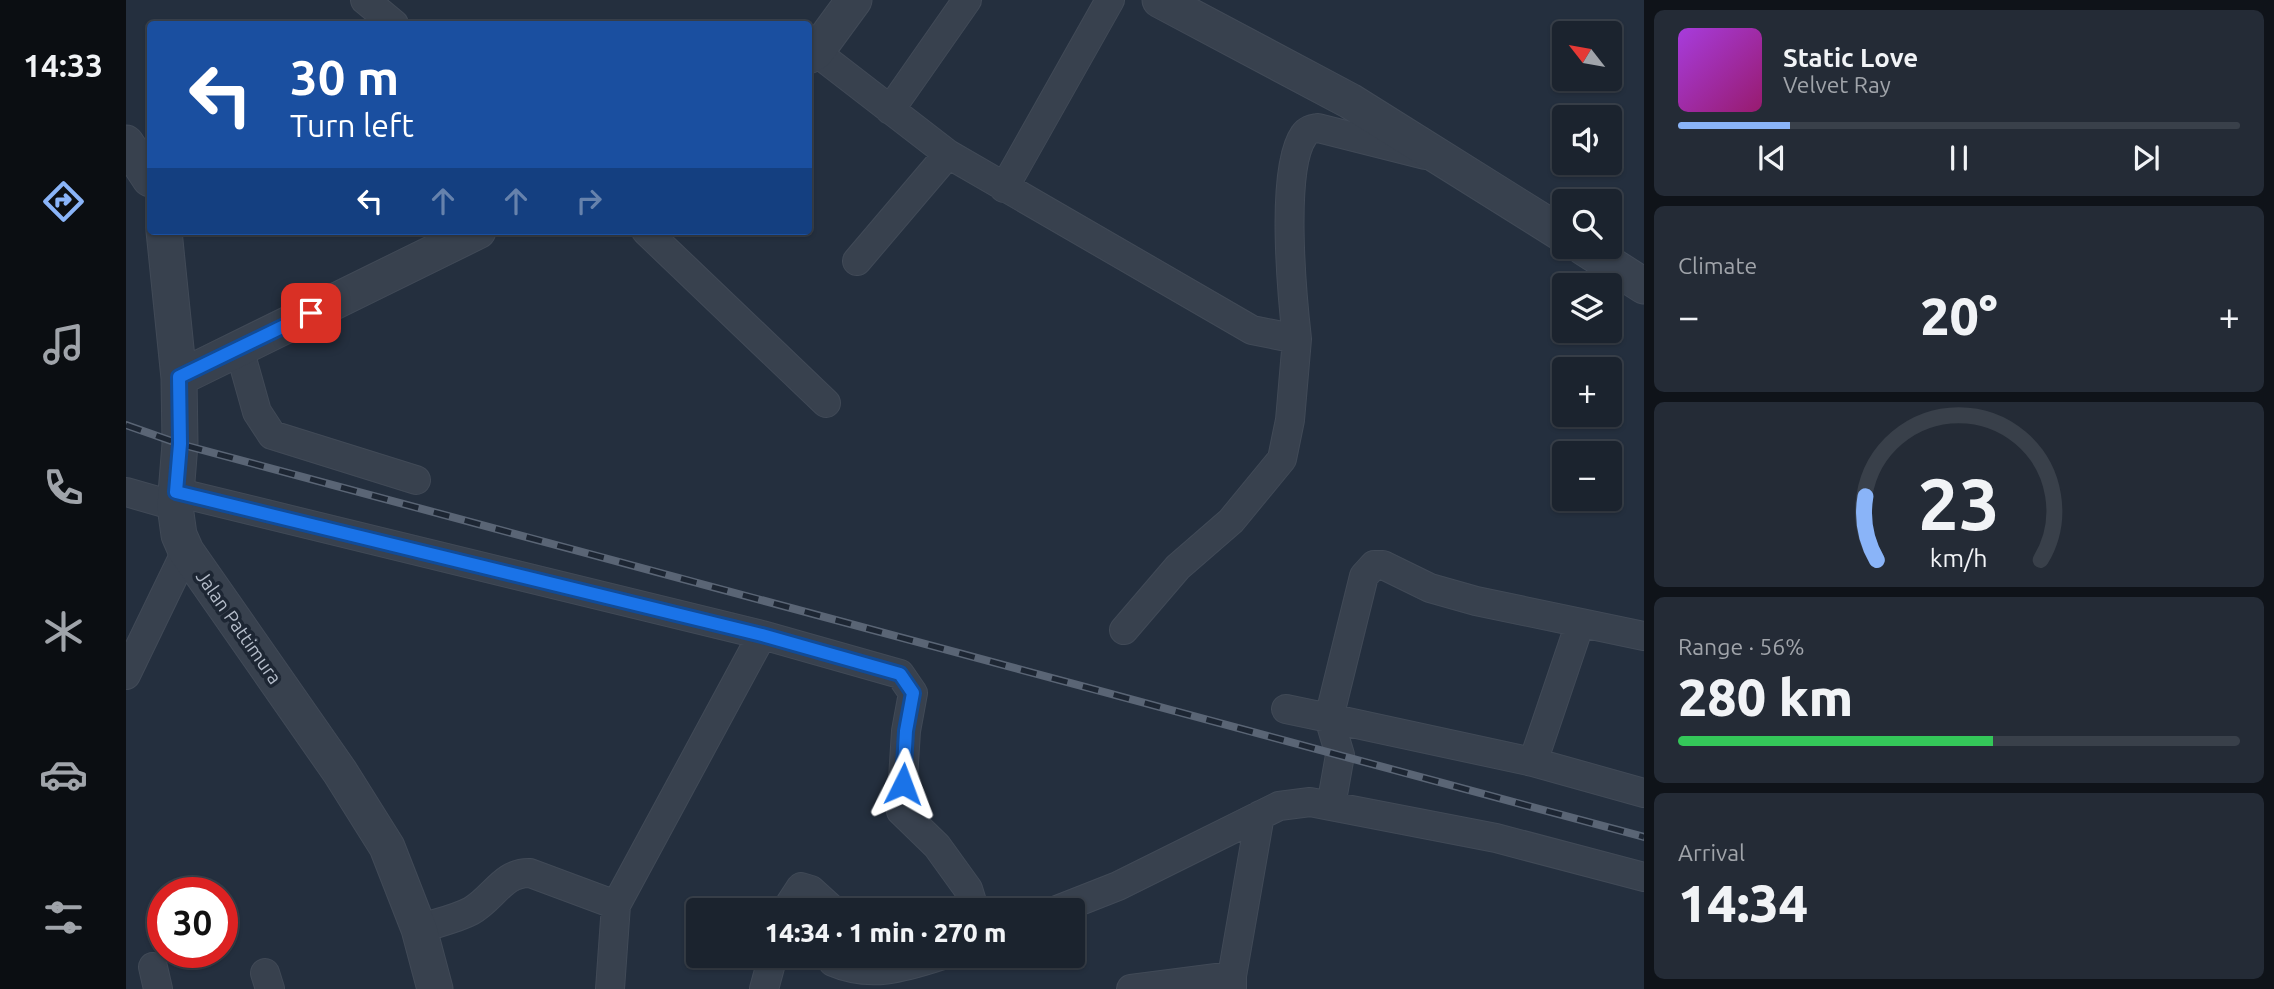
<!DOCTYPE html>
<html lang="en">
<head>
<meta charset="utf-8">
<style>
	:root { --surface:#1b232e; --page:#242b36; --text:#f1f3f6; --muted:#a0a4aa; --line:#39404a; --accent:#8ab4f8 }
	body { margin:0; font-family:Ubuntu,sans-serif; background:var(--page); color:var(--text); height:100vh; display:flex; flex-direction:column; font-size:26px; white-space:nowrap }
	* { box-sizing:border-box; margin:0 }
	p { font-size:23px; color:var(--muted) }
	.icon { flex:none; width:38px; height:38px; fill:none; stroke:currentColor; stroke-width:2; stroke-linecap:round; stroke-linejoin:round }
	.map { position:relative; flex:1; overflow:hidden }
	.sheet { display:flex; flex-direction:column; gap:10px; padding:10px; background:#0f1319; width:630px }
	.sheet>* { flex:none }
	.banner { position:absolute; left:21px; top:21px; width:665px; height:214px; border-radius:7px; box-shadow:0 2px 5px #0004,0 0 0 2px var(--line); background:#1a4fa0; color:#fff; overflow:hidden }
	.needle { width:46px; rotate:301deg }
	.tools { position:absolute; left:1426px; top:21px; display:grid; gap:14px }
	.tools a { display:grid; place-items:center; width:70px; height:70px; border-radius:7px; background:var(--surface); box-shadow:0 2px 5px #0004,0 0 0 2px var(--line); font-size:35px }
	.speed { position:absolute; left:21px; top:877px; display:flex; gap:14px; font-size:35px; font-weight:700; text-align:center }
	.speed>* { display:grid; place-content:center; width:91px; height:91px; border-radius:50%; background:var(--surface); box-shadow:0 2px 5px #0004,0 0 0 2px var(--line); line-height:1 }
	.speed .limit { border:10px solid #d22; background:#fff; color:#111 }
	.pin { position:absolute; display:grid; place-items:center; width:60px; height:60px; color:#fff; margin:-30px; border-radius:14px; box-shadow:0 4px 10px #0006 }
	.me { position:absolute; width:77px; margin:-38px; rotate:3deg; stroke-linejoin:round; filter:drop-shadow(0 0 5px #0008) }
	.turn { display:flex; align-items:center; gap:24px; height:147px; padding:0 28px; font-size:32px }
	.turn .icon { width:91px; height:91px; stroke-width:2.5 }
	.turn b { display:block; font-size:49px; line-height:60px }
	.lanes { display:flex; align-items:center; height:66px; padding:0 28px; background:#0003; justify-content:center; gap:35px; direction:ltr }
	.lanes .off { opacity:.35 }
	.big { font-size:52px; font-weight:800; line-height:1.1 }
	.sheet .card { flex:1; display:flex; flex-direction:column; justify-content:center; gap:10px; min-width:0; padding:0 24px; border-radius:10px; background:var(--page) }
	.sheet .dial { align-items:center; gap:0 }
	.dial svg { height:182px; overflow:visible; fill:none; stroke:var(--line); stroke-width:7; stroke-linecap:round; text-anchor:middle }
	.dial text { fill:var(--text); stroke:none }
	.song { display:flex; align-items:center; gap:21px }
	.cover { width:84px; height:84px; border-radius:10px; background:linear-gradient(135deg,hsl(280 70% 55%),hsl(320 70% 35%)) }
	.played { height:7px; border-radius:4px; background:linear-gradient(90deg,var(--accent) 20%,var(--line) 20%) }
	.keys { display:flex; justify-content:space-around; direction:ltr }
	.heat { display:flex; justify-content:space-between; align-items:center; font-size:38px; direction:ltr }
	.charge { height:10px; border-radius:5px; background:linear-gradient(90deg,#34c759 56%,var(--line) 0) }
	.trip { position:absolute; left:560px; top:898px; width:399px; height:70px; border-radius:7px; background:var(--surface); box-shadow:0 2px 5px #0004,0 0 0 2px var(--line); font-weight:800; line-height:70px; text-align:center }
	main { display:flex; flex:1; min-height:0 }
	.menu { display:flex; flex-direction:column; width:126px; justify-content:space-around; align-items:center; background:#0b0e12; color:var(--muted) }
	.menu .icon { width:49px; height:49px }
	.menu .selected { color:var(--accent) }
	.menu b { font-size:32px; color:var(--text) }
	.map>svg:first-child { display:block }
</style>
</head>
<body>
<main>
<nav class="menu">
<b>14:33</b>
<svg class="icon selected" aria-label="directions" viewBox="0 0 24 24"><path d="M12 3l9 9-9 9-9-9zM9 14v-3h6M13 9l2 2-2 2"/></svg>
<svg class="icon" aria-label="music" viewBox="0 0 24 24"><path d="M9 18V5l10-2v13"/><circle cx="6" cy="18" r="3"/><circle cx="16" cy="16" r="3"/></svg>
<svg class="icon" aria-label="phone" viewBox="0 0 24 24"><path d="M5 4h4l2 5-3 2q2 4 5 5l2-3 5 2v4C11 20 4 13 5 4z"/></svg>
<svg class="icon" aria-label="climate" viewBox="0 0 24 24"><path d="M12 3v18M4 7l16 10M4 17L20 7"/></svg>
<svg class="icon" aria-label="car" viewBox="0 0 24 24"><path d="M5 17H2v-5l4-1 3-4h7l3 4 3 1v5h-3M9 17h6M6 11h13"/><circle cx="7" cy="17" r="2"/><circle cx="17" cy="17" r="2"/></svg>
<svg class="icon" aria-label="filters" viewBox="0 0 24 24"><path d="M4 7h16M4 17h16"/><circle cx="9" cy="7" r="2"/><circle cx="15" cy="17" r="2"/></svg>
</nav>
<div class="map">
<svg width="1518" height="989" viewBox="0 0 1518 989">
	<rect width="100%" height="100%" fill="#242f3e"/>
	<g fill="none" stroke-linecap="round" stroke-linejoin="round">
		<defs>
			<path id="minor" d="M239 0 268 24
				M690 52 822 154 1126 330 1171 339C1166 295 1154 169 1178 135 1182 129 1187 129 1192 128L1299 155
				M764 110 841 0
				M878 188 984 0
				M520 231 700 403
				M731 261 822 154
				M113 348 131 412 146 435 290 480
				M0 492 49 506
				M50 492 636 635 774 674 787 693 780 731 775 811 811 846 842 889 847 905 843 910
				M998 630 1052 567 1105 521 1156 459 1164 420 1171 339
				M0 675 60 551
				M1160 709 1203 718 1238 576 1248 565H1257L1304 588 1350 601 1518 636
				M1407 762 1454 623
				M1205 806 1214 755 1203 718 1407 762 1518 793
				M660 910 675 887 685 890 707 910
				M931 910 992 886 1153 806 1184 802 1370 838 1518 877
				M293 929C310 923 330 919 345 911 367 899 377 872 404 873L490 905
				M707 962C744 978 777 968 814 956
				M27 967 32 989
				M139 973 144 989
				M484 989 490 905 636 635
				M638 989 647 956
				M1005 989 1106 976
				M1106 989V976L1134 815"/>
			<path id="tertiary" d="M1034 0 1224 101 1438 235
				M682 56 690 52 728 0
				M0 143 24 179
				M38 231 53 378 54 444 49 506 53 535 60 551 214 772 261 847 293 929 309 989
				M1457 247 1518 286
				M53 378 352 231"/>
		</defs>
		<use href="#minor" stroke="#414a57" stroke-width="30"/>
		<use href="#tertiary" stroke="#414a57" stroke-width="37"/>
		<use href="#minor" stroke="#38414e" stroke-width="28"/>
		<use href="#tertiary" stroke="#38414e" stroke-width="35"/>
		<defs>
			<path id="rail" d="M0 425 54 444 1518 837"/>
		</defs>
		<use href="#rail" stroke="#5a6575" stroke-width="8"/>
		<use href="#rail" stroke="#1d2633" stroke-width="5" stroke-dasharray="16" stroke-linecap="butt"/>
	</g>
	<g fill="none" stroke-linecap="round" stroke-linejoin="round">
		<defs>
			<path id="route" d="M185 313 53 377 54 444 50 492 636 635 774 674 787 693 780 731 777 784"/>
		</defs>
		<use href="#route" stroke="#114b97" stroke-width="18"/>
		<use href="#route" stroke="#1a73e8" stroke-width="12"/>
	</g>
	<g text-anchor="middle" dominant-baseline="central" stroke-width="7" stroke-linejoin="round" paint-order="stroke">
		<g font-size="19" fill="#b4bcc9" stroke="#1d2633">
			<text transform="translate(113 627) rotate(55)">Jalan Pattimura</text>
		</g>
	</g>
</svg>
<div class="tools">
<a><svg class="needle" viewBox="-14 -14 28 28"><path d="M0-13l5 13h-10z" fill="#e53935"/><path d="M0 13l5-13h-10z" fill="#a0a4aa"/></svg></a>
<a><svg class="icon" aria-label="sound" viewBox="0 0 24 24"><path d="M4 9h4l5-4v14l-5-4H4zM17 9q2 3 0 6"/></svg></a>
<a><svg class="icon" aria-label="search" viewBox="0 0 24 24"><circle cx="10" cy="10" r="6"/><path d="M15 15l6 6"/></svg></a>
<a><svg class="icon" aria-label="layers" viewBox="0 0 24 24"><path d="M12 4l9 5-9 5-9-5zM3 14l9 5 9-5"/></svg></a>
<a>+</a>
<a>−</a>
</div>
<div class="speed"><div class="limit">30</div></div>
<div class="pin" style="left:185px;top:313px;background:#d93025"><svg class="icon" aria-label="arrive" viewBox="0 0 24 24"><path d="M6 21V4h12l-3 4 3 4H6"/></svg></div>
<svg class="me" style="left:777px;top:784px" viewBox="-20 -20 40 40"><path d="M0-17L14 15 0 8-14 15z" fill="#1a73e8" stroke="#fff" stroke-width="4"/></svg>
<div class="trip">14:34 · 1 min · 270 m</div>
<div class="banner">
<div class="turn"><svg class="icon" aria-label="left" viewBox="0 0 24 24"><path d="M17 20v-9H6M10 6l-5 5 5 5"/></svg><div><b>30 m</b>Turn left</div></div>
<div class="lanes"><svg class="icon" aria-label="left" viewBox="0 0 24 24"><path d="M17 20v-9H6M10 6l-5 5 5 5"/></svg><svg class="icon off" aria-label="ahead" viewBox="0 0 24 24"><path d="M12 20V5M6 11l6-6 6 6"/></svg><svg class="icon off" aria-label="ahead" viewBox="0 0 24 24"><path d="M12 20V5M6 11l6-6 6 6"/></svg><svg class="icon off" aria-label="right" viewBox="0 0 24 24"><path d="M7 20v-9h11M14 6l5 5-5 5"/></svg></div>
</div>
</div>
<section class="sheet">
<div class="card">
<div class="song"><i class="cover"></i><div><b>Static Love</b><p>Velvet Ray</p></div></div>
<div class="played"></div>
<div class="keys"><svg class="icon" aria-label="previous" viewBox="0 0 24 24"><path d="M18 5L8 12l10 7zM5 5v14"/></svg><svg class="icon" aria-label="pause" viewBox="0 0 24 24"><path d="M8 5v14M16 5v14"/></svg><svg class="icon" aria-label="next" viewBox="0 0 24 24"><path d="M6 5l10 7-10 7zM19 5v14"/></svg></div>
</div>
<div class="card"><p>Climate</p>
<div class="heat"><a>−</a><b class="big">20°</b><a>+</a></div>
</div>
<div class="card dial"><svg viewBox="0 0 100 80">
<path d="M14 69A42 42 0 1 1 86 69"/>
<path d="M14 69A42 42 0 0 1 9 41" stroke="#8ab4f8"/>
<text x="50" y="56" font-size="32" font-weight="700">23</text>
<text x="50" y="72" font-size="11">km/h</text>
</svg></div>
<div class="card"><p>Range · 56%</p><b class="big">280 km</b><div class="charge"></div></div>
<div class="card"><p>Arrival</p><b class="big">14:34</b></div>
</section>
</main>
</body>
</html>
